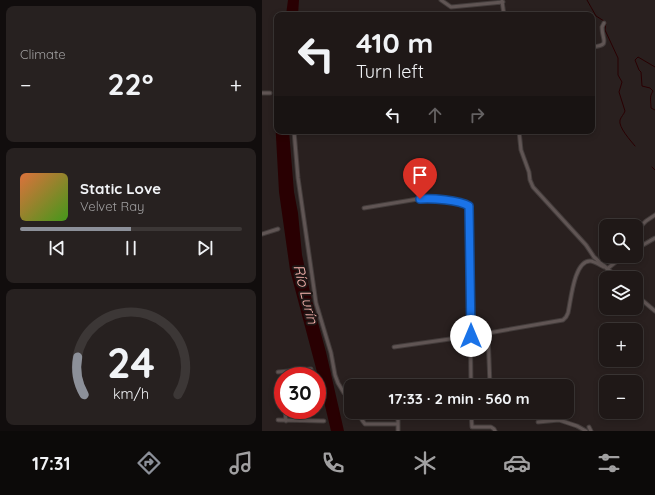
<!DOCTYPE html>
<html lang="en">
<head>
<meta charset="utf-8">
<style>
	:root { --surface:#1f1817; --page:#272120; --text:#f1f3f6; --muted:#a1a0a1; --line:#3c3736; --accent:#8c9099 }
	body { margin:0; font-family:Quicksand,sans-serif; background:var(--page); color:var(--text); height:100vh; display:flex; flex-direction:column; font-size:15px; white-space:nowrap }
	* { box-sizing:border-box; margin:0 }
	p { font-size:13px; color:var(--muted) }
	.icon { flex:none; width:22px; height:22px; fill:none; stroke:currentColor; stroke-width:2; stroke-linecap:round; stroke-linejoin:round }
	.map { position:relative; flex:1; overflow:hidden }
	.sheet { display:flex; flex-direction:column; gap:6px; padding:6px; background:#110d0d; width:262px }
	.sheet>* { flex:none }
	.hud { position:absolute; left:12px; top:12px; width:321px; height:122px; border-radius:8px; box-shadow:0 2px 6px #0003,0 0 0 1px var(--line); background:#1f1817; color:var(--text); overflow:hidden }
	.controls { position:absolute; left:337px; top:219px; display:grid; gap:8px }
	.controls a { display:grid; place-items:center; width:44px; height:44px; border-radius:8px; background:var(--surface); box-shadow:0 2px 6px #0003,0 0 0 1px var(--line); font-size:20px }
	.speed { position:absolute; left:12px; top:367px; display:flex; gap:8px; font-size:20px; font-weight:700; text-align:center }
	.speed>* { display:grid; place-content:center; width:52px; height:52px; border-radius:50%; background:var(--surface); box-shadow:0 2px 6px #0003,0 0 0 1px var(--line); line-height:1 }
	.speed .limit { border:6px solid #d22; background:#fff; color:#111 }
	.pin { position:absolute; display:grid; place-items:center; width:34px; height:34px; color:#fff; margin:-41px -17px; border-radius:50% 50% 50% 0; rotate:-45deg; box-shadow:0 0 4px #0007 }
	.pin .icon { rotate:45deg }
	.me { position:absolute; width:44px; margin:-22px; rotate:0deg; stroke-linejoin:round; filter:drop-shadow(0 0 3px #0008) }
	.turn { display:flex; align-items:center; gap:14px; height:84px; padding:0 16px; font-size:18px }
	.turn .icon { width:52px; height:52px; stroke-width:2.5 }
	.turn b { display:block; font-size:28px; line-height:34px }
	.lanes { display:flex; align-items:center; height:38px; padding:0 16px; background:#0003; justify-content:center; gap:20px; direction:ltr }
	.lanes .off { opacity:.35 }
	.big { font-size:30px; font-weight:700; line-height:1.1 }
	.sheet .widget { flex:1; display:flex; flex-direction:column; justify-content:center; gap:6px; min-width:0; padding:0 14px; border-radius:8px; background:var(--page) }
	.sheet .dial { align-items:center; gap:0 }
	.dial svg { height:104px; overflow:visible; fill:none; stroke:var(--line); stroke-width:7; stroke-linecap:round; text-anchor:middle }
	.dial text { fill:var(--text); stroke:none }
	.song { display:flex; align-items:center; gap:12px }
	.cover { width:48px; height:48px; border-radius:6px; background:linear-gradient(135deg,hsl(20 70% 55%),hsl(100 70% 35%)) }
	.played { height:4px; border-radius:2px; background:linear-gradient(90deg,var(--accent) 50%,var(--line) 50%) }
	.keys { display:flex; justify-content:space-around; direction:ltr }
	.heat { display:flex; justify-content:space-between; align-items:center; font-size:22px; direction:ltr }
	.trip { position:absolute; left:82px; top:379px; width:230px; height:40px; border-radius:8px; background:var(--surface); box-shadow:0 2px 6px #0003,0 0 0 1px var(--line); font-weight:700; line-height:40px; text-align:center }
	.dock { display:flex; height:64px; justify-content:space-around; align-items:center; background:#0c0a09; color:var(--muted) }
	.dock .icon { width:28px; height:28px }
	.dock .current { color:var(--accent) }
	.dock b { font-size:18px; color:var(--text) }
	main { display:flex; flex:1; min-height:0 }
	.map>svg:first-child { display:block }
</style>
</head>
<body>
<main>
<section class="sheet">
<div class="widget"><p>Climate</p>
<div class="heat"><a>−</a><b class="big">22°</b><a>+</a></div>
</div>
<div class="widget">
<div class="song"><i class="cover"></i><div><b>Static Love</b><p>Velvet Ray</p></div></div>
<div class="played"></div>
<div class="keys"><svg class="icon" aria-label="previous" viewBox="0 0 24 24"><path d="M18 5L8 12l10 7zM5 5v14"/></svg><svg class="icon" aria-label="pause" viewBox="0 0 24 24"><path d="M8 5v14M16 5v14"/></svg><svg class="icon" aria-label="next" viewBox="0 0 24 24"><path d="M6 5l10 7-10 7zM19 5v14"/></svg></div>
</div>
<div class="widget dial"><svg viewBox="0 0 100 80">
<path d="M14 69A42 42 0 1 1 86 69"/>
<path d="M14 69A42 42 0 0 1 9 40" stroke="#8c9099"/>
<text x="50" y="56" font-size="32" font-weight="700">24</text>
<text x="50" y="72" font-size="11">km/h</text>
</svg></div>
</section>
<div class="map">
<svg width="393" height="431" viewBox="0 0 393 431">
	<rect width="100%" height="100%" fill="#29201f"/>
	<path fill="#290002" d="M26 0H37L36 15H24Z
		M15 82V131H27L32 192 36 213 40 255 50 301 64 352 82 431H69L55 372 28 270 17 192 13 118Z"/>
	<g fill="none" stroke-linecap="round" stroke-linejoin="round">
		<path stroke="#290002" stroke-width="1" d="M325 0 334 16 342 21
			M344 22 343 30 356 58V75L360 82 357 92 363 111C362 114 359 117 358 120 356 127 369 141 373 146
			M393 67 376 57 373 60 377 70 379 72 380 86 388 88 391 91C387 97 389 101 389 108L393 110
			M390 167 393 170"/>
		<defs>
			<path id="minor" d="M179 0 189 7 241 2
				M240 1 242 15
				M330 47C349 45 340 41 340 27L342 23
				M0 93H8
				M32 131 36 178 54 303 69 353 73 375 76 383 82 393 89 395
				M257 131 259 150 267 172 268 180 271 187 324 245 332 257 356 278
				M102 208 162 198 202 203 207 206 209 386
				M374 231 384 221 393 215
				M0 234 16 229
				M343 243H344
				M374 249 393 238
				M345 269 360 257
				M374 295 393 311
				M226 333 228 386
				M132 347 209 336 301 320 304 317 306 313C309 300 312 261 328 261 332 261 338 265 342 267
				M16 372 49 369
				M21 390H20L21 398
				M23 410 24 421
				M99 412 100 420 103 424H136
				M136 412V431
				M209 412 210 427H229L232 429 233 431
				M16 420 62 421
				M276 422 297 420 315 426 324 431
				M327 427 329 431"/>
		</defs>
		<use href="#minor" stroke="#433c3b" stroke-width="5"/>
		<use href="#minor" stroke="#605554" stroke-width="3"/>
	</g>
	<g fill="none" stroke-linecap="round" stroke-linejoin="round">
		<defs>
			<path id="route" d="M158 199C170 198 197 200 207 206L209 336"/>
		</defs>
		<use href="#route" stroke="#114b97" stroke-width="10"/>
		<use href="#route" stroke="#1a73e8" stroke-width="7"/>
	</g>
	<g text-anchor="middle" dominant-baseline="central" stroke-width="4" stroke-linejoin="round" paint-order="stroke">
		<g font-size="15" font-style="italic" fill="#f9b5af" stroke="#201716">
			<text transform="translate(44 294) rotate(76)">Río Lurín</text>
		</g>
	</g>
</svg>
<div class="controls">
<a><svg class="icon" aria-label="search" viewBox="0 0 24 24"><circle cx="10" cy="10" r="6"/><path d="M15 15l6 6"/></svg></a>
<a><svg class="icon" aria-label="layers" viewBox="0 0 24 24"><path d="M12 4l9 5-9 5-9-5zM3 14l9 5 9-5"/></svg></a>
<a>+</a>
<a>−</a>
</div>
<div class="speed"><div class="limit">30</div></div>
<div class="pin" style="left:158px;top:199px;background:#d93025"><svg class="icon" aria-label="arrive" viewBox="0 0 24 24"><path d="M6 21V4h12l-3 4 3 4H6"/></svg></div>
<svg class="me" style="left:209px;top:336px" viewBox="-20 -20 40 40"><circle r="19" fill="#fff"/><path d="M0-13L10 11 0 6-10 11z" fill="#1a73e8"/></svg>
<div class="trip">17:33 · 2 min · 560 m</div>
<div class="hud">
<div class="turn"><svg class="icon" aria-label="left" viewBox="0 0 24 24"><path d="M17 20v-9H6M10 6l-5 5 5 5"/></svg><div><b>410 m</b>Turn left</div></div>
<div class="lanes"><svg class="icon" aria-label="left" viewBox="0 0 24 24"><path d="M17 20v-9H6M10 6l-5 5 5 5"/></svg><svg class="icon off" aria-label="ahead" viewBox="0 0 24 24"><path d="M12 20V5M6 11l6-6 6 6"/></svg><svg class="icon off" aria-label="right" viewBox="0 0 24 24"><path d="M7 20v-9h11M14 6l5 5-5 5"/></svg></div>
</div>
</div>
</main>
<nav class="dock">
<b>17:31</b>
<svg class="icon current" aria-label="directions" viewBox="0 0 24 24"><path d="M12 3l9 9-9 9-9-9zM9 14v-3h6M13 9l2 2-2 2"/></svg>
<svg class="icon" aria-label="music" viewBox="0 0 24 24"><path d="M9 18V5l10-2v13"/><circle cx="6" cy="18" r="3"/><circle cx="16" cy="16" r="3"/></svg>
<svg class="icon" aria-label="phone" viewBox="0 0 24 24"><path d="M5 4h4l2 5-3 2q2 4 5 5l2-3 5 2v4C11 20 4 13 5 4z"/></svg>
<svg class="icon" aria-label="climate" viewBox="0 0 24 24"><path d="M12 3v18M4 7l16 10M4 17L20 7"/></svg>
<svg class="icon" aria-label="car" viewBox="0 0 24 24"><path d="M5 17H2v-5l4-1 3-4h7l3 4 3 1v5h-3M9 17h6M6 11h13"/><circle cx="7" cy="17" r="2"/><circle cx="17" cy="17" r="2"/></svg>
<svg class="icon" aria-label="filters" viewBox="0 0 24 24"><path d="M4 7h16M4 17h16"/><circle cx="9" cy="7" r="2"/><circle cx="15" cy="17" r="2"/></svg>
</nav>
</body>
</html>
